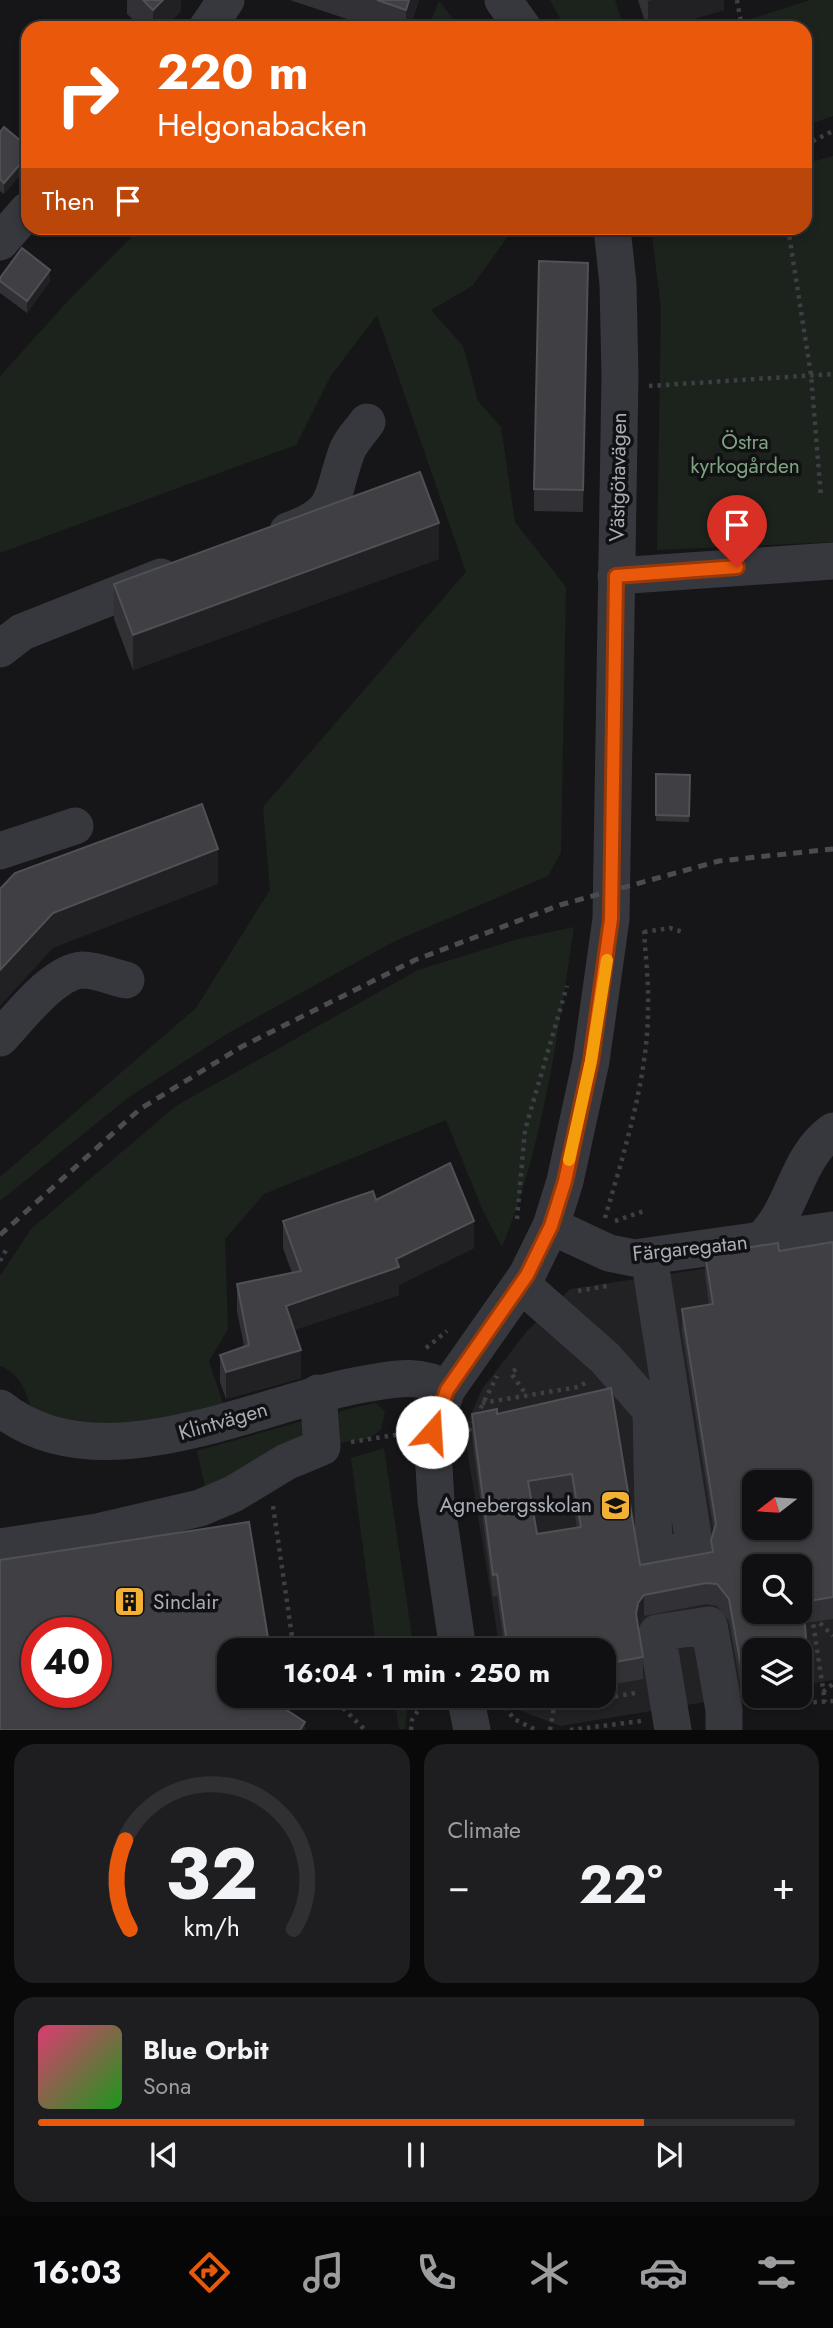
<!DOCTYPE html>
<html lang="en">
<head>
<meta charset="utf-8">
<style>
	:root { --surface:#101012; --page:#1e1e20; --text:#f1f3f6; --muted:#9c9d9f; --line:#303032; --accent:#ea580c }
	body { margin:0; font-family:Jost,sans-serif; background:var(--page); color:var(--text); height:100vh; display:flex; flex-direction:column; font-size:26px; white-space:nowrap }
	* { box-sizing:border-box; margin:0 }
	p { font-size:23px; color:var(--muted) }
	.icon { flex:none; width:38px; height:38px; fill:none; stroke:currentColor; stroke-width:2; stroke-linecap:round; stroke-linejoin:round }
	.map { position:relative; height:1730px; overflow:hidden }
	.panel { display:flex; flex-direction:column; gap:14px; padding:14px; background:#09090a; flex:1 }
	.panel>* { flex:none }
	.top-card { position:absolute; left:21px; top:21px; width:791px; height:214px; border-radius:21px; box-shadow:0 4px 10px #0003,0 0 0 2px var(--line); background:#ea580c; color:#fff; overflow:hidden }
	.needle { width:46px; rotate:253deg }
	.controls { position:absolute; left:742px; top:1470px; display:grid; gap:14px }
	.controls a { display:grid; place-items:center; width:70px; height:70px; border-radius:14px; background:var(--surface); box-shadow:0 4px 10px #0003,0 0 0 2px var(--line); font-size:35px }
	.speed { position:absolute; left:21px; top:1617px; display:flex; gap:14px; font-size:35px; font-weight:700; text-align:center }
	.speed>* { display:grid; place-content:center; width:91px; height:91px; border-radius:50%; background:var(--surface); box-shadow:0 4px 10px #0003,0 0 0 2px var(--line); line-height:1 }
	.speed .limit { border:10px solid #d22; background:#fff; color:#111 }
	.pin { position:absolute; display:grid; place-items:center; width:60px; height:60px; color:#fff; margin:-72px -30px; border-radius:50% 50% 50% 0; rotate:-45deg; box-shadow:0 0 7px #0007 }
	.pin .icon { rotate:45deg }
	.me { position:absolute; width:77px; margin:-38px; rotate:19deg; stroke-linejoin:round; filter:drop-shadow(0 0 5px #0008) }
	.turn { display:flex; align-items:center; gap:24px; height:147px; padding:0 21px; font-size:32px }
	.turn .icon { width:91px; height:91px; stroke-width:2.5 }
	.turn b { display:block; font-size:49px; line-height:60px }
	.then { display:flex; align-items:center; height:66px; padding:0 21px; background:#0003; gap:14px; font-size:26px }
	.big { font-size:52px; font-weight:700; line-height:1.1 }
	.panel .widget { flex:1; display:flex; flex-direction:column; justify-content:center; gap:10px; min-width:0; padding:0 24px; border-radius:21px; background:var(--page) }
	.panel .dial { align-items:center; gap:0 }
	.dial svg { height:182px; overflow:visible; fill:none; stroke:var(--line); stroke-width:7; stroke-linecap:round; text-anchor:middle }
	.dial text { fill:var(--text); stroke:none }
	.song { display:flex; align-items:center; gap:21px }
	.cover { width:84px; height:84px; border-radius:10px; background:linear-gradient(135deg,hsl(340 70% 55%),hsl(120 70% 35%)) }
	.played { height:7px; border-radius:4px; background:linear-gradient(90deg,var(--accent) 80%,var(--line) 80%) }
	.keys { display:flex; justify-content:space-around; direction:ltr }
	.heat { display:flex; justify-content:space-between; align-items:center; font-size:38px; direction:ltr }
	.panel .tiles { flex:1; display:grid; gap:14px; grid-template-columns:1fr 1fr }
	.widget:last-child { grid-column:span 2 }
	.trip { position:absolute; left:217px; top:1638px; width:399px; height:70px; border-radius:21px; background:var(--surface); box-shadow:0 4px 10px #0003,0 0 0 2px var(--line); font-weight:700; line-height:70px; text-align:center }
	.dock { display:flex; height:112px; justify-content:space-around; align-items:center; background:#060607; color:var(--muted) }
	.dock .icon { width:49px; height:49px }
	.dock .selected { color:var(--accent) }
	.dock b { font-size:32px; color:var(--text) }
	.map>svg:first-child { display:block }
</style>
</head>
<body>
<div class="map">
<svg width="833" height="1730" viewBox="0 0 833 1730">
	<rect width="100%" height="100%" fill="#161618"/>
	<path fill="#222225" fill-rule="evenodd" d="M833 1249V1680L800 1686V1650H754V1694L560 1726 509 1706 508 1696H604V1650H500L464 1431 482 1389 527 1331 570 1289ZM754 1482H800V1528H754ZM754 1566H800V1612H754Z"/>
	<path fill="#1c231d" d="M550 0H615L624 28H565Z
		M810 0H833V116L805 126V28H723Z
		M439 1 460 28H428Z
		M833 156V542L657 550 661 308 651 228H805V164Z
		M141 228H509L507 238 472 286 431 310 463 346 478 401 501 427 515 522 566 587 561 852 548 876 395 941 230 1032 129 1097 0 1201V1177L196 1008 270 890 263 807 466 572 377 315 330 377 296 445 0 553V376L68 301Z
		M574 927C558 1034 543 1147 502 1247L483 1211 446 1120 264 1194 225 1239 228 1329 209 1361 225 1410 120 1431 32 1412C26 1391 21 1374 0 1366V1276L31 1229 176 1106 418 970 518 939Z
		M375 1403 385 1411 381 1430 368 1439 338 1443 335 1418 340 1411Z
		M302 1421 310 1433 235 1476 205 1486 197 1451Z
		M384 1448 413 1644 414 1650H357L355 1642 375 1638 351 1458Z
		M394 1696H409L405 1729H399Z"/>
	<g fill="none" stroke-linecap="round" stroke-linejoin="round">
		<path stroke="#3d3f44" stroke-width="4.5" stroke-dasharray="3.5 5" stroke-linecap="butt" d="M737 0 742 28
			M805 145 833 131
			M788 228 811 375 821 497
			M649 386 833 374
			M644 932 670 928 683 932
			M605 1218C624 1152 648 1078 648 1008 649 981 645 954 644 928
			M517 1219 525 1130 567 986
			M615 1221 647 1210
			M0 1261 6 1250
			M578 1291 607 1286
			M426 1348 447 1331
			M516 1369 511 1373 527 1396
			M482 1403 578 1387 585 1383
			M469 1431 497 1376
			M351 1442 401 1434
			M273 1506 294 1650
			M812 1616 825 1702
			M814 1617 833 1636
			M348 1645V1650
			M823 1692 833 1684
			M331 1696 365 1730
			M500 1700 514 1719 536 1730
			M754 1706 833 1701
			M411 1730 412 1720 427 1696
			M550 1730 554 1707 635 1693
			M570 1730 641 1721"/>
		<path stroke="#37383d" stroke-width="37" d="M503 0 523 28
			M207 28 226 0
			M0 242 28 210
			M288 531C340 512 330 498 346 454 349 443 360 432 367 422
			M616 576 833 561
			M0 649 22 632 161 577
			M0 851 75 826
			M0 1038C19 1018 54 971 83 970 96 970 113 977 126 980
			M551 1226 609 1253 634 1258 833 1230
			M760 1241C795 1210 794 1159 833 1131
			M521 1284 605 1358 651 1410 654 1556 695 1549 649 1257
			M0 1408C101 1489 261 1400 370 1383 399 1378 420 1374 447 1389
			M0 1547 97 1532 200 1508 233 1494 286 1462 322 1447 318 1393
			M458 1650 436 1501 432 1432 447 1389 527 1275 551 1226 565 1181 591 1061 611 919 620 376 618 284 612 228
			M465 1696 472 1730
			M673 1730 657 1633 709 1625 724 1710V1730"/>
		<path stroke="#4a4c52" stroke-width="5" stroke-dasharray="9 7" stroke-linecap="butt" d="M0 1235 140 1109 241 1047 415 960 560 905 719 861 833 849"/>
	</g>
	<path fill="#323236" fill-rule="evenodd" d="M127 0H181V11L164 28H142L127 14Z
		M290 0H419L410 28H374Z
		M638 0H724V10L662 28H647Z
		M0 132 28 147 4 194 0 191Z
		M0 278 50 281 27 313 0 293Z
		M588 285 583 512 534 511V489Z
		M439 559 133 670 114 619V584Z
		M656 774 690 775 689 822 656 821Z
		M376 1200 474 1248 399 1285V1295L294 1330 301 1378 226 1399 220 1382V1355L244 1346 237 1311V1284L292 1273 283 1248V1221Z
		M833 1242V1619L805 1623 807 1650V1672L800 1673V1650H754V1691L742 1693 729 1621 717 1606 706 1604 644 1616 638 1625 643 1657V1679L604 1686V1650H505L497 1596 493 1597 472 1436V1414H497L611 1388 640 1565 711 1552V1540L714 1532 682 1331V1309L709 1305 705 1275V1254L779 1251ZM572 1496 577 1528 537 1534 532 1502Z
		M511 1696H574L513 1704Z"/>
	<path fill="#212124" d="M163 0H181V11L164 28H153V10Z
		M409 0H419L410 28H406V10Z
		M652 0H724V10L662 28H648V1Z
		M28 155V167L4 194V183Z
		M50 270V281L27 313V301Z
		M439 523V559L133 670V635Z
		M218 849V884L53 948 0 1006V970L53 913Z
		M474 1221V1248L399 1285V1295L286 1333V1306L396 1259Z
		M301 1350V1378L226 1399V1372Z
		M644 1595V1616L638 1625 636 1614 638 1603Z
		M305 1722V1730H300Z"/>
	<path fill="#3f3f44" stroke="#4f5156" stroke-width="2" fill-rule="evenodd" d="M143 0H163L153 10Z
		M377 0H409L406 10Z
		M4 127 28 147V155L4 183 0 179V132Z
		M22 248 50 270 27 301 0 281V278Z
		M539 261 588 263 583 490 534 489Z
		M420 472 439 523 133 635 114 584Z
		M656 774 690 775 689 816 656 815Z
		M202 804 218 849 53 913 0 970V889L15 873Z
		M450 1163 474 1221 396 1259 399 1267 286 1306 301 1350 226 1372 220 1355 249 1345 237 1284 301 1271 283 1221 373 1191 376 1200Z
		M833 1242V1597L803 1602 807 1650 800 1652V1650H754V1670L742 1672 729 1599 717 1584 706 1583 644 1595 638 1603 636 1614 643 1657 604 1664V1650H508L497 1574 493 1575 472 1414 497 1409V1414L611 1388 640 1565 713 1552 711 1540 716 1524 682 1309 713 1304 705 1254 778 1243 779 1251ZM572 1474 581 1527 537 1534 528 1481ZM754 1482H800V1528H754ZM754 1566H800V1612H754Z
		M249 1522 270 1650H229V1696H277L279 1705 305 1722 300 1730H0V1560ZM37 1633H96V1692H37Z"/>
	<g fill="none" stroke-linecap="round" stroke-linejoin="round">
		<defs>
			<path id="route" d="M432 1432 447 1390 527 1275 551 1226 565 1181 591 1061 611 919 616 576 737 567"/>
		</defs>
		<use href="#route" stroke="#983908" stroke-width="18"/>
		<use href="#route" stroke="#ea580c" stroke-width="12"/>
		<path stroke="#f59e0b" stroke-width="12" d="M569 1160 591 1061 607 960"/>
	</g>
	<defs>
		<symbol id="school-square" viewBox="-11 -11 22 22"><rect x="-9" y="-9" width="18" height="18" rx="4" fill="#f2b134" stroke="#111113"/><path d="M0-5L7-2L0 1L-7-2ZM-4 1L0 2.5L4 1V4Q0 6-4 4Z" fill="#111"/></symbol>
		<symbol id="building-square" viewBox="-11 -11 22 22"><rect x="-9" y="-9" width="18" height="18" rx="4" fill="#f2b134" stroke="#111113"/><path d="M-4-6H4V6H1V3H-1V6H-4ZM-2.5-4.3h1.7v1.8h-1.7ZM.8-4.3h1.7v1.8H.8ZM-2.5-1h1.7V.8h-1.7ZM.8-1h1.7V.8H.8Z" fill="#111"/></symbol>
	</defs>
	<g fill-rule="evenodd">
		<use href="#school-square" x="598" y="1488" width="35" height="35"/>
		<use href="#building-square" x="112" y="1584" width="35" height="35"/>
	</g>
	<g text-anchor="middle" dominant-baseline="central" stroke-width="7" stroke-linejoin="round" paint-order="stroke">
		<g font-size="21" fill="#7fa381" stroke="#111113">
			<text x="745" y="442">Östra<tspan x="745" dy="24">kyrkogården</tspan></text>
		</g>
		<g font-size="21" fill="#a8adb8" stroke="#111113">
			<text transform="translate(618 477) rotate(-89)">Västgötavägen</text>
			<text transform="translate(690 1248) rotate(-6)">Färgaregatan</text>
			<text transform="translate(223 1421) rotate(-16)">Klintvägen</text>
		</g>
		<g font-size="21" fill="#a8adb8" stroke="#111113" text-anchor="end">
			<text x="592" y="1505">Agnebergsskolan</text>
			<text x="153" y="1602" text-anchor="start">Sinclair</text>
		</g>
	</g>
</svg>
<div class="controls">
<a><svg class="needle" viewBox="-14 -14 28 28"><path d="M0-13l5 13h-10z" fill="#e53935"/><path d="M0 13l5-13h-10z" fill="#9c9d9f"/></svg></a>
<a><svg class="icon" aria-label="search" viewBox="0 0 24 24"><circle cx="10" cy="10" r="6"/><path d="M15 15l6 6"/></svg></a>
<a><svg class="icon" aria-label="layers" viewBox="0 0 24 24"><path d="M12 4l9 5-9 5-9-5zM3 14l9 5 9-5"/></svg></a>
</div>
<div class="speed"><div class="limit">40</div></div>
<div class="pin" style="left:737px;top:567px;background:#d93025"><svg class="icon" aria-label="arrive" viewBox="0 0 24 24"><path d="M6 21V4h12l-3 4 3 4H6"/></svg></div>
<svg class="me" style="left:432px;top:1432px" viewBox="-20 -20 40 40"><circle r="19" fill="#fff"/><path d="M0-13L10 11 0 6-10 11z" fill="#ea580c"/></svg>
<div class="trip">16:04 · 1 min · 250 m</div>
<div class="top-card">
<div class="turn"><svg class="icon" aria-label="right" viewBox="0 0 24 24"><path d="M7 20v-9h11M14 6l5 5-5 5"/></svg><div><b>220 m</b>Helgonabacken</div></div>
<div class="then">Then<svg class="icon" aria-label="arrive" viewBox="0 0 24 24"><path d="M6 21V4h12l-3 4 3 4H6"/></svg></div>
</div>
</div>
<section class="panel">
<div class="tiles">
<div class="widget dial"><svg viewBox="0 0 100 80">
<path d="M14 69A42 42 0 1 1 86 69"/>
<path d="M14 69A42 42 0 0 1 12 30" stroke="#ea580c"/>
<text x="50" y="56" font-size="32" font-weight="700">32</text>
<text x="50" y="72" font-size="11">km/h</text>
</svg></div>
<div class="widget"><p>Climate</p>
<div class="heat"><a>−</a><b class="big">22°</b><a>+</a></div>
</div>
<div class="widget">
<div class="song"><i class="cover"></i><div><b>Blue Orbit</b><p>Sona</p></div></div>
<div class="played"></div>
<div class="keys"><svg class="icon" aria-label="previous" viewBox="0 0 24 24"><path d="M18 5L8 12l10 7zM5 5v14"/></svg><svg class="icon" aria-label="pause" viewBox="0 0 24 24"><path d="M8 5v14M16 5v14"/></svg><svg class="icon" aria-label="next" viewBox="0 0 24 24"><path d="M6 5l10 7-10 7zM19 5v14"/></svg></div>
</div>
</div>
</section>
<nav class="dock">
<b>16:03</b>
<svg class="icon selected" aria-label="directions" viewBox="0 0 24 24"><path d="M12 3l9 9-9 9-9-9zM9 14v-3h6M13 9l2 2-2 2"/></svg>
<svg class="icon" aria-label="music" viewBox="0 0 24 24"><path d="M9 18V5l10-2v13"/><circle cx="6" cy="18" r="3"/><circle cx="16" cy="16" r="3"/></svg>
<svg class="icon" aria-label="phone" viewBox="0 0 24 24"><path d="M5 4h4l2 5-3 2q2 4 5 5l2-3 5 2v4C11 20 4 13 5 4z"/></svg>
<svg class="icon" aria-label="climate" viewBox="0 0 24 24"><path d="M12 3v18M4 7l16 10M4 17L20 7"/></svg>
<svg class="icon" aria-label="car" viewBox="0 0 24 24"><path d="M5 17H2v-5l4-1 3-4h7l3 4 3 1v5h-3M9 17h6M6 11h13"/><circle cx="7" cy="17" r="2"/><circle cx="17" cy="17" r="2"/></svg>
<svg class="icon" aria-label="filters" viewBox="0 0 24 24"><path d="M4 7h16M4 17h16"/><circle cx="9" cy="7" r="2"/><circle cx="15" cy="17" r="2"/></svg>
</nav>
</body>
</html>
